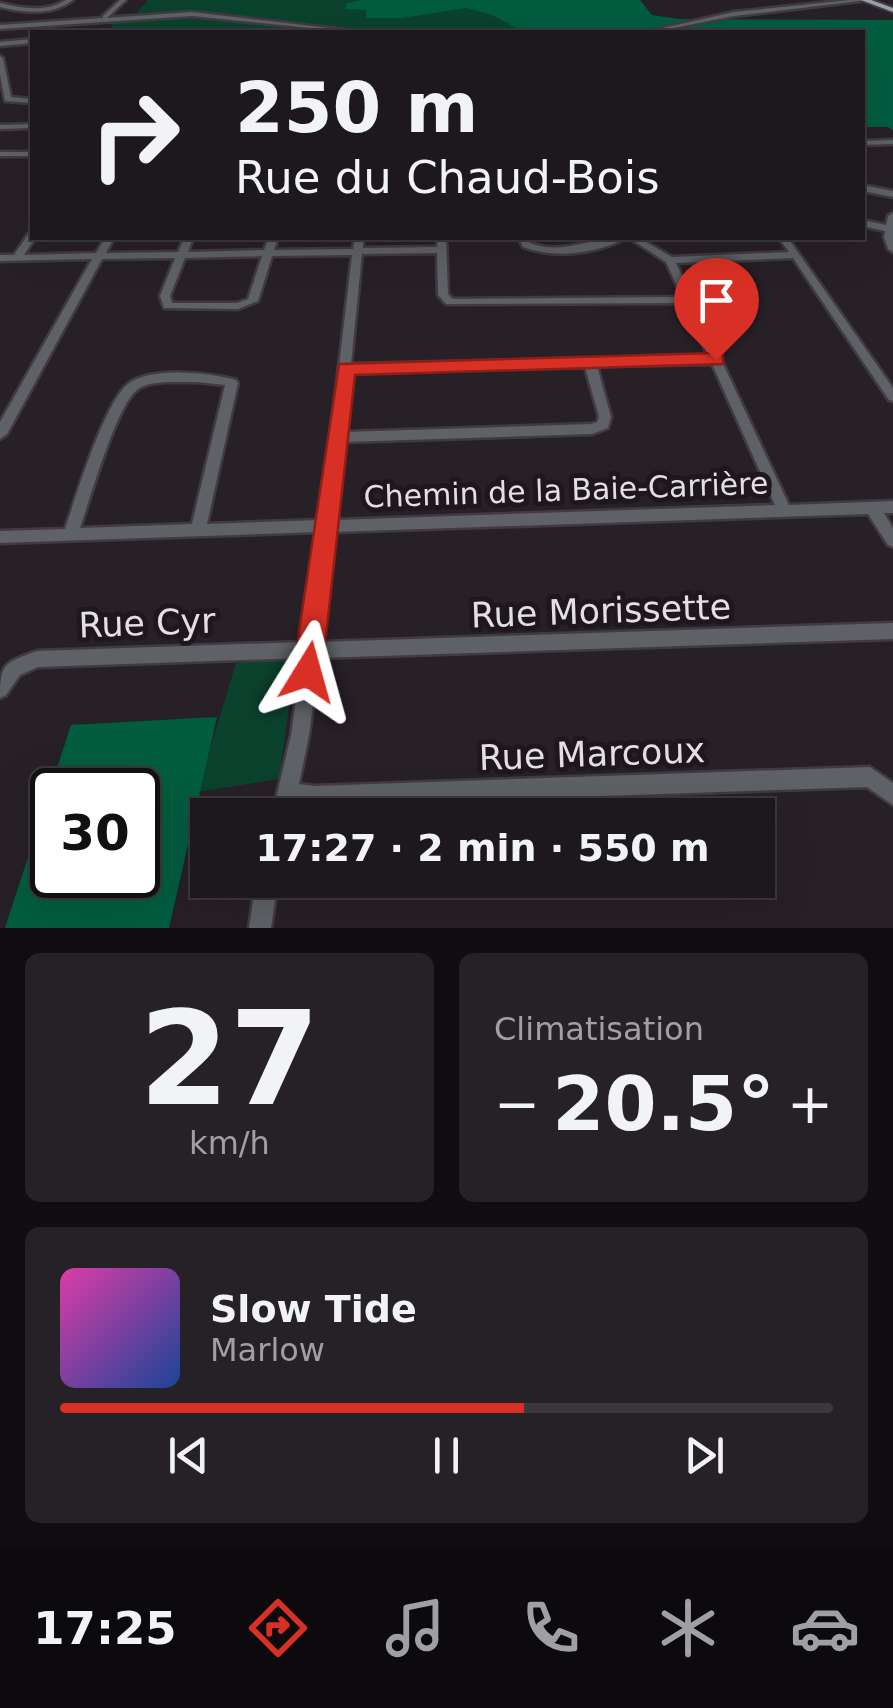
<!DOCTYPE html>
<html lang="fr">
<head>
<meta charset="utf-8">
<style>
	:root { --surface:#1d181d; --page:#252126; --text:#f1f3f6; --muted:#a0a0a4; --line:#3b373b; --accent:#d93025 }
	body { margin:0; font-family:"DejaVu Sans",sans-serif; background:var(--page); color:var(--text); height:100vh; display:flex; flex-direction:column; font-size:38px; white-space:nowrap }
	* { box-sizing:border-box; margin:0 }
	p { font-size:32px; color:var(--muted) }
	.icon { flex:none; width:55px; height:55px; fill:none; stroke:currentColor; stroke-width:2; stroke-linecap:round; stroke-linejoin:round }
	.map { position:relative; height:928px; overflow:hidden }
	.drawer { display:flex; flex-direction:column; gap:25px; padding:25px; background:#100d10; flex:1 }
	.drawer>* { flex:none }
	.banner { position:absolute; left:30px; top:30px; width:835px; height:210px; border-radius:0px; box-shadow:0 10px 40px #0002,0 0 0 2px var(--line); background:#1d181d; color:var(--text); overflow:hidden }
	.speed { position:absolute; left:30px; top:768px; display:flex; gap:20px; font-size:50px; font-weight:700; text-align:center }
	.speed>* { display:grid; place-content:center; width:130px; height:130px; border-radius:50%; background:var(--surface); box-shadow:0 10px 40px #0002,0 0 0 2px var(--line); line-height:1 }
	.speed .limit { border:5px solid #111; border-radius:15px; background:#fff; color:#111 }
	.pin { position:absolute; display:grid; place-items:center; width:85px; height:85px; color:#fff; margin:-102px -42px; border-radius:50% 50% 50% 0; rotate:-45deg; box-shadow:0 0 10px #0007 }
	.pin .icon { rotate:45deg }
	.me { position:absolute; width:110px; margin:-55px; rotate:8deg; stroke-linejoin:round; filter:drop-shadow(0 0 8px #0008) }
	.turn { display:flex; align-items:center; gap:35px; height:210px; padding:0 40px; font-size:45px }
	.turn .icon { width:130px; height:130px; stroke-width:2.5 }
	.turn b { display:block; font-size:70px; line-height:85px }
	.big { font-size:75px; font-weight:600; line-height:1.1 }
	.drawer .tile { flex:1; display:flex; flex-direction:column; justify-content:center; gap:15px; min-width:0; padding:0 35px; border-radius:15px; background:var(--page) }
	.drawer .dial { align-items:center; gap:0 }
	.dial b { font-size:130px; line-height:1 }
	.song { display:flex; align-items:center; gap:30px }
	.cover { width:120px; height:120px; border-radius:15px; background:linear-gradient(135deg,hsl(320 70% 55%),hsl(220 70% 35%)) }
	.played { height:10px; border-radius:5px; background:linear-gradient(90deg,var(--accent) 60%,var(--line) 60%) }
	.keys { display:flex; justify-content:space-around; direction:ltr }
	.heat { display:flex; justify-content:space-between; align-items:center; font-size:55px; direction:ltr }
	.drawer .tiles { flex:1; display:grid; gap:25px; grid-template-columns:1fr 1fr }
	.tile:last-child { grid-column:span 2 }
	.trip { position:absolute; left:190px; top:798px; width:585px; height:100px; border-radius:0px; background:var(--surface); box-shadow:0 10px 40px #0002,0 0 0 2px var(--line); font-weight:600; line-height:100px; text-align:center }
	.tabs { display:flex; height:160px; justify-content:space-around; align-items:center; background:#0c0a0c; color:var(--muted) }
	.tabs .icon { width:70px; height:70px }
	.tabs .on { color:var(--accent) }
	.tabs b { font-size:45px; color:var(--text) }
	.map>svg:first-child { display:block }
</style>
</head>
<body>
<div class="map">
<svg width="893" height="928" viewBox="0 0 893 928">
	<rect width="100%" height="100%" fill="#272027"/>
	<path fill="#0b422d" d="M148 0H362L347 3 366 10V18L466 8 492 15 523 32H115L109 20 111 15 137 13Z
		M283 660 294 672 279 779 197 792 236 663Z"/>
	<path fill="#025d3f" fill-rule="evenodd" d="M362 0H640L652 15 679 19 893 20V130L888 127H863L862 32H523L492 15 466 8 402 18H366V10L345 9 347 3Z
		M217 717 169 928H5L71 725ZM138 790V875H52V790Z"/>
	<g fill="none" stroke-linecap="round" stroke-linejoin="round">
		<defs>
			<path id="minor" d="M66 0H73C52 16 25 13 0 7V3C23 9 46 12 66 0Z
				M120 0H126L107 18 192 12 363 32H348L192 16 0 29V25L103 18V16Z
				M850 0H868L734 16 654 32H645L734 12Z
				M32 39V43L0 46V42Z
				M0 56 3 58 11 97 32 99V103L5 101 0 75Z
				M32 124V128L0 129V125Z
				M893 140V144L862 145V141Z
				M0 152H32V156H0Z
				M862 185 893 191V197L862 191Z
				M893 213V252L888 249 884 237 885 231 862 226V220L886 225 888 216Z
				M32 232V238H35L24 255 96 253 105 238H114L106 253 178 252 184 238H193L188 252 264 250 269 238H278L274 250 353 249 355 238H363V248L437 247 438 238H446L448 294 453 299 682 297 666 262 629 238H639L672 257 789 252 779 238H788L893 388V401L889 400 793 258 676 263 789 505 893 501V513H884L893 528V547L888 545 868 514 335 532 321 642 893 623V639L319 658 309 735 299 784 314 786 870 767 893 783V805L867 787 314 806 295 803 292 815H272L291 735 302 658 38 667 20 675 6 695 0 698C0 662 5 663 37 651L304 642 320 532 0 543V531L65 529C76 497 104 403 128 384 151 366 210 373 236 380L238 383 207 524 321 520 352 255 272 256 258 301 238 309 164 308 160 296 175 258 102 259 7 434 0 439V422L92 259 0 261V255H14L29 233ZM437 253 438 295 446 304 684 303 708 356 351 364 362 254ZM262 256 248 299 237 303H172L170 296 185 258ZM712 364 775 505 336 520 344 442 592 434 608 428 611 417 597 366ZM585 367 599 417 597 422 591 424 345 432 351 372ZM167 382H197L225 385 192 524 80 528C90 500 116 406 137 390 145 383 157 383 167 382Z
				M519 238H528L530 243C564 256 593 236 626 238 596 254 555 259 523 247Z
				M256 880H278L271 928H249Z"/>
			<path id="major" d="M861 0H871L893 8V12Z"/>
		</defs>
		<use href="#minor" stroke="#413b41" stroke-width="5"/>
		<use href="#major" stroke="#413b41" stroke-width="4"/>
		<use href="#minor" fill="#5e6165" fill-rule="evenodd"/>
		<use href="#major" fill="#99a0a7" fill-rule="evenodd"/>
	</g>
	<path fill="#d93025" stroke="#8d1f18" stroke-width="2.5" d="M716 353 723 355V364L355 375 322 672 318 682 308 686 297 682 293 672 339 364Z"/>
	<g text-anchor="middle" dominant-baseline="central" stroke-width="10" stroke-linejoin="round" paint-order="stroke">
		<g font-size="30" fill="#e3dfe3" stroke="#1e171d">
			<text transform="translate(566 490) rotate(-2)">Chemin de la Baie-Carrière</text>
		</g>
		<g font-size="35" fill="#e3dfe3" stroke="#1e171d">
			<text transform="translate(601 611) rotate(-2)">Rue Morissette</text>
			<text transform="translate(147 623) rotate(-2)">Rue Cyr</text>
			<text transform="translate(592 754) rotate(-2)">Rue Marcoux</text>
		</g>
	</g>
</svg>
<div class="speed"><div class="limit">30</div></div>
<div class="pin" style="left:716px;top:360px;background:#d93025"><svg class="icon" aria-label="arrive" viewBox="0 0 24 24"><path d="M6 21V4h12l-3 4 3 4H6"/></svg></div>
<svg class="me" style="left:308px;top:672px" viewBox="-20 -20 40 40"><path d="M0-17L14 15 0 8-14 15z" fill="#d93025" stroke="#fff" stroke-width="4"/></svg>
<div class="trip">17:27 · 2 min · 550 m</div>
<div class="banner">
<div class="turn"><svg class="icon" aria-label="right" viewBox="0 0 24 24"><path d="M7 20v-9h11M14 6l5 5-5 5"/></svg><div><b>250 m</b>Rue du Chaud-Bois</div></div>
</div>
</div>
<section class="drawer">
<div class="tiles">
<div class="tile dial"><b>27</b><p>km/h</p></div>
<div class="tile"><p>Climatisation</p>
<div class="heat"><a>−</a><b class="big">20.5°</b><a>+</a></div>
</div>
<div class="tile">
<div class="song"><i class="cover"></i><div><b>Slow Tide</b><p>Marlow</p></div></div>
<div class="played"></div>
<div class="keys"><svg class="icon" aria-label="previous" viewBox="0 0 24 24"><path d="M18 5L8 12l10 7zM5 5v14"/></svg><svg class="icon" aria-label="pause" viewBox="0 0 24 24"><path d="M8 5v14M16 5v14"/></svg><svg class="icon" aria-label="next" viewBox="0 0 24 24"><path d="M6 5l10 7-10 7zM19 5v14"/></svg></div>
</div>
</div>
</section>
<nav class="tabs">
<b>17:25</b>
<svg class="icon on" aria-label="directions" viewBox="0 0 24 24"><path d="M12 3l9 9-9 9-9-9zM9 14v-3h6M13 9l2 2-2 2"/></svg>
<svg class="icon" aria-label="music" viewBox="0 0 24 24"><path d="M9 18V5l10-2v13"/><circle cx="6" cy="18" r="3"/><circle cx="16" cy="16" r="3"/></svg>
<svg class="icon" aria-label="phone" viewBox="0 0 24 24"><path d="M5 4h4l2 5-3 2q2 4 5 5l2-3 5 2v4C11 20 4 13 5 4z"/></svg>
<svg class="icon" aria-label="climate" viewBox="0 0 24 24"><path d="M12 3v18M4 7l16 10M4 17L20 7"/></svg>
<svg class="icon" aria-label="car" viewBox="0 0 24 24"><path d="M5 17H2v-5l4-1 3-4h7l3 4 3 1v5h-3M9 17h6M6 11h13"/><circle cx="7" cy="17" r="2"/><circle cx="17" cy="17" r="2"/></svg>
</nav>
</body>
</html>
